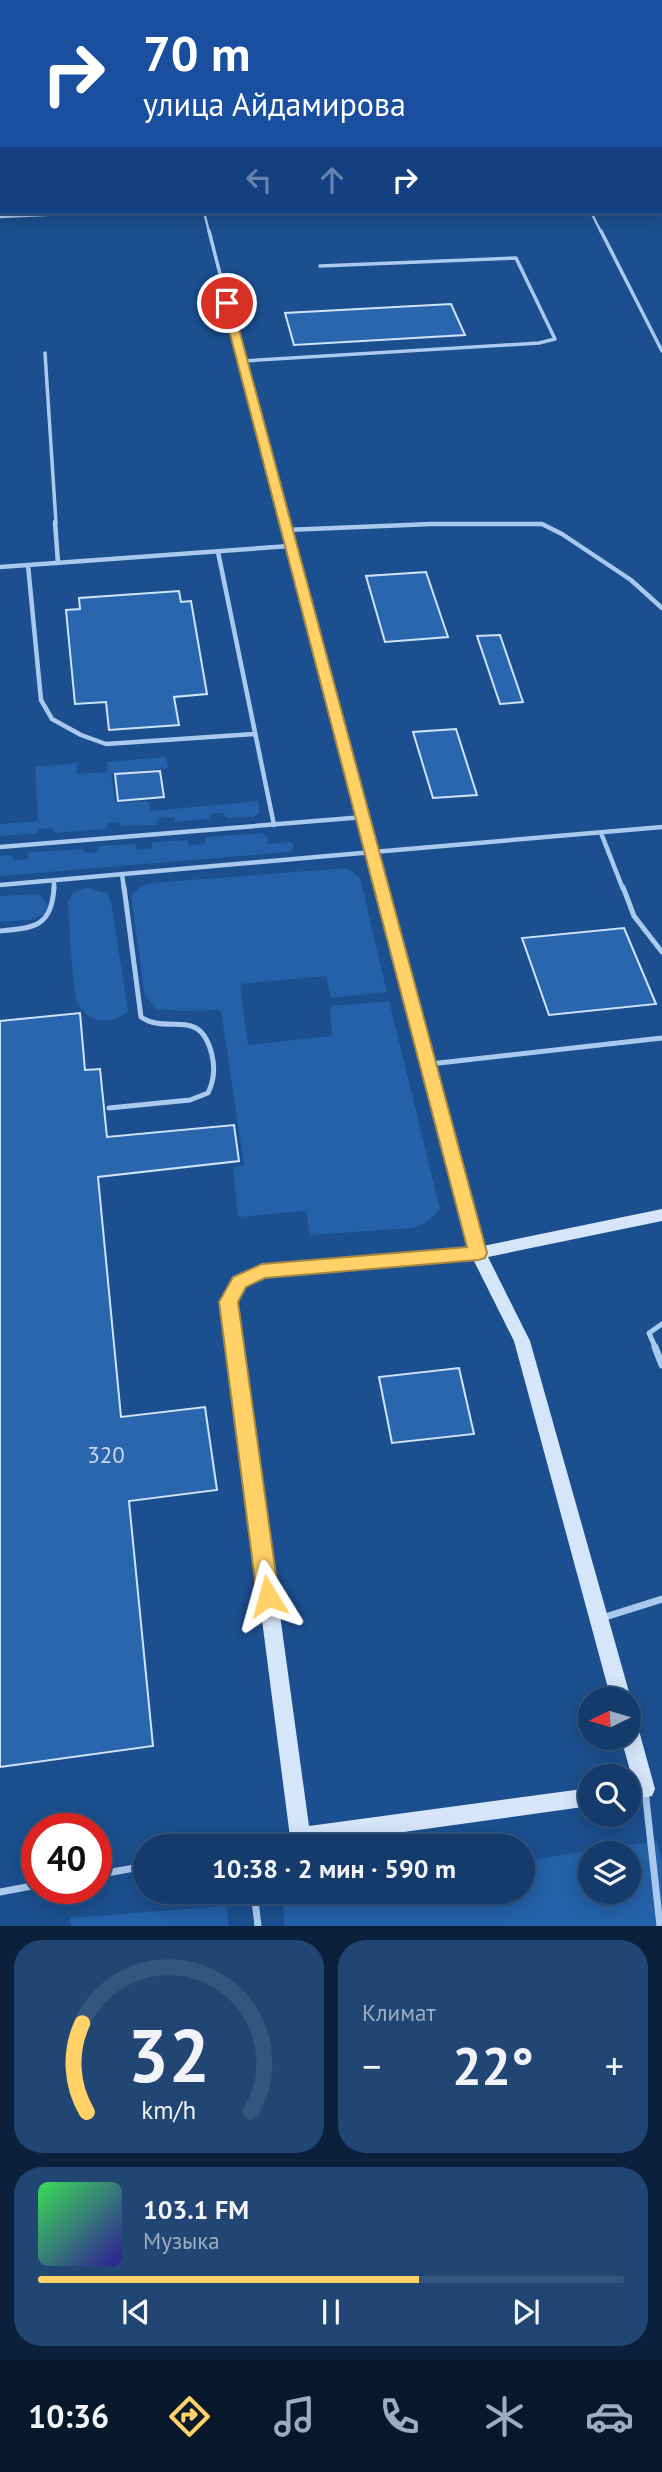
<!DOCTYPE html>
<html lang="ru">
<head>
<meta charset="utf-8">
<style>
	:root { --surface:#143b6b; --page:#214673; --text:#f1f3f6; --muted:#9dadc1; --line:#33557e; --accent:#ffd166 }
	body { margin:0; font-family:"PT Sans",sans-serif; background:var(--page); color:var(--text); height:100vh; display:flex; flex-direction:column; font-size:26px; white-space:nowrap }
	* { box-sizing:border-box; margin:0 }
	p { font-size:23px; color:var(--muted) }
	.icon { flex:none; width:38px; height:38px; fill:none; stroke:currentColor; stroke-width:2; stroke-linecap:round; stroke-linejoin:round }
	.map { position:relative; height:1926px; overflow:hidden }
	.details { display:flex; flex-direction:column; gap:14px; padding:14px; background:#0b203b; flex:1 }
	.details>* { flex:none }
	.top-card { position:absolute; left:0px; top:0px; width:663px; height:214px; box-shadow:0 4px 18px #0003,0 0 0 2px var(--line); background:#1a4fa0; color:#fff; overflow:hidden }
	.needle { width:46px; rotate:265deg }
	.controls { position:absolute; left:578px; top:1687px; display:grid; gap:14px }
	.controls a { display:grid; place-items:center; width:63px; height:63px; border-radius:50%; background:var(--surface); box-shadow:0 4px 18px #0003,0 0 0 2px var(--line); font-size:35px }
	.speed { position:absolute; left:21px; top:1813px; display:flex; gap:14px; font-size:35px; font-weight:700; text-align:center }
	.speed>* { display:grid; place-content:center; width:91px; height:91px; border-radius:50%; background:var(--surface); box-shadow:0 4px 18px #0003,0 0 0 2px var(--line); line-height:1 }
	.speed .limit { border:10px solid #d22; background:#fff; color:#111 }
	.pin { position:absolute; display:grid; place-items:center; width:60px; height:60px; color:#fff; margin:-30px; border:4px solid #fff; border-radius:50%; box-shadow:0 2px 7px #0007 }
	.me { position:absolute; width:77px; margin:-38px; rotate:352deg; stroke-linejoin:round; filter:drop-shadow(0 0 5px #0008) }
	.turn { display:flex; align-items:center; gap:24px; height:147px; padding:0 28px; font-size:32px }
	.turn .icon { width:91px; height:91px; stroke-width:2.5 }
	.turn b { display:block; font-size:49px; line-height:60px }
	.lanes { display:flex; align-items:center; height:66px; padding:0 28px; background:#0003; justify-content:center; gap:35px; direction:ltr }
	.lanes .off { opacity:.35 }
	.big { font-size:52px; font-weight:800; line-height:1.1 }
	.details .tile { flex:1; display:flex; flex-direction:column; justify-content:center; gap:10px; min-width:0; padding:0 24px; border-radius:28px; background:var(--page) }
	.details .dial { align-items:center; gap:0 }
	.dial svg { height:182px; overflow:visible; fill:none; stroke:var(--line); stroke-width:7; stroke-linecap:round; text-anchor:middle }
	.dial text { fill:var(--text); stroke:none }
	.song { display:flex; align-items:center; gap:21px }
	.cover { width:84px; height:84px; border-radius:10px; background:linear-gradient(135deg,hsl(130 70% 55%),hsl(250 70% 35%)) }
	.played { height:7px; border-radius:4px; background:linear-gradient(90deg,var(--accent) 65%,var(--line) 65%) }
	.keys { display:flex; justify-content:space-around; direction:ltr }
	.heat { display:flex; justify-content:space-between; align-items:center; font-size:38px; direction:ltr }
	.details .tiles { flex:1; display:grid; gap:14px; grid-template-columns:1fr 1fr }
	.tile:last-child { grid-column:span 2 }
	.trip { position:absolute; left:133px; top:1834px; width:402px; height:70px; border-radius:35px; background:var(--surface); box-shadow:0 4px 18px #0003,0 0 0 2px var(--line); font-weight:800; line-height:70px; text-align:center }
	.menu { display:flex; height:112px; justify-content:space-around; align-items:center; background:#08182b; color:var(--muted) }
	.menu .icon { width:49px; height:49px }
	.menu .active { color:var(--accent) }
	.menu b { font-size:32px; color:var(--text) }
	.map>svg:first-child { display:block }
</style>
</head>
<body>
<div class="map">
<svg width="662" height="1926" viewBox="0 0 662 1926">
	<rect width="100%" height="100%" fill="#1b4f8f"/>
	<path fill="#2461a8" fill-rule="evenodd" d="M166 757 168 768 111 774 116 803 148 801 151 811 258 801 259 813 254 817 226 818 224 813 211 814 209 819 175 822 174 817 159 818 156 825 121 826 119 822 108 823 106 829 55 833 52 828 40 829 37 833 0 836V824L38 821 35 767 77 763V774L107 772V762Z
		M263 833 268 839 267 844 292 842 294 847 289 852 0 876V856L12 855 14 860 27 859 29 852 83 849 85 853 97 852 99 846 136 844 137 850 152 848V842L188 840 189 846 205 843 206 837Z
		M347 868 360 878 387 992 331 998 326 976 240 984 248 1045 332 1036 330 1006 389 1001 440 1209 427 1222 413 1228 310 1235 306 1211 238 1217 233 1167 244 1165 221 1010 183 1011 157 1009 145 996 131 896 140 887 150 883Z
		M87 888 107 893 111 902 128 1011C112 1025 90 1025 78 1004 73 994 69 918 68 901L74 892Z
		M38 894 48 904 44 914 31 920 0 922V896Z
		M657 1841 662 1862V1926H284L283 1896 314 1892H523V1861ZM590 1853H628V1892H590Z
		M226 1906 229 1926H71L70 1918Z"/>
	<path fill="#2a66ad" stroke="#cfe3fa" stroke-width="2" d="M451 304 465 335 294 345 285 313Z
		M426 572 448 637 385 642 366 576Z
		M179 591 181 602 191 601 207 694 174 697 179 725 109 730 106 702 75 704 66 610 80 609 79 598Z
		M500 635 523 702 500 704 477 636Z
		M456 729 477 795 433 798 413 732Z
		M160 771 164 797 118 801 115 774Z
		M624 928 656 1004 549 1015 522 938Z
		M80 1013 85 1070 100 1069 107 1137 234 1125 239 1161 98 1177 121 1417 205 1407 217 1490 129 1501 153 1746 0 1767V1021Z
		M459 1368 474 1434 392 1443 379 1377Z"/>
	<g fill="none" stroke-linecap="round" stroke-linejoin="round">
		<path stroke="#a9c9ee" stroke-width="2.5" d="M204 212 209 232
			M591 212 601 232
			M0 217 110 212"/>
		<path stroke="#a9c9ee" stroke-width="3.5" d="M209 231 284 523
			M601 231 662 351
			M45 353 56 523
			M243 361 539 343 555 339 516 258 320 266"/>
		<path stroke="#a9c9ee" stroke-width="4.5" d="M55 522 58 563
			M284 522 373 852 662 827
			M286 530 431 524H542L562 534 631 580 662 608
			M218 552 274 825
			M28 565 41 700 52 719 81 735 106 744 254 734
			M0 567 290 546
			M601 833 623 889
			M0 847 364 817
			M122 874 124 889
			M0 885 373 852 383 889
			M54 889V880"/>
		<path stroke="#a9c9ee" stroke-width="5" d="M382 887 478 1252
			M623 887 634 916 662 952
			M0 931C34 928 52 927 54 887
			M430 1064 662 1038
			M109 1108 190 1100 208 1093C214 1081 215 1068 212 1055 200 1005 168 1036 141 1017L124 887
			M656 1349 649 1333 662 1324"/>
		<path stroke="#a9c9ee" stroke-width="7" d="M655 1347 662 1365
			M602 1618 662 1599
			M645 1790 660 1926
			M256 1846 297 1838
			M96 1875 145 1866
			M0 1892 37 1885
			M254 1892 258 1926"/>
		<path fill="#d6e6fa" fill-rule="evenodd" d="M662 1209V1221L488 1257 530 1341 631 1699 628 1704V1699H611L514 1341 473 1259 265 1277 246 1286 237 1302 309 1826 590 1788V1806L303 1846 293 1844 290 1837 221 1302 234 1278 262 1265 478 1247Z
			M628 1718 635 1721 638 1727 655 1789 652 1796 628 1800V1782L633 1781 621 1738H628Z"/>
	</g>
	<path fill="#ffd166" stroke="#a68842" stroke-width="2" d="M227 300 232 303 487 1253 485 1258 478 1260 265 1278 246 1287 238 1302 279 1596 276 1603 268 1606 261 1603 257 1596 219 1302 233 1277 262 1264 467 1247 222 303Z"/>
	<g text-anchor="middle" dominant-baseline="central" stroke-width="7" stroke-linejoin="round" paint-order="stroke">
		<g font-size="23" fill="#cad9ea">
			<text x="106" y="1454">320</text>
		</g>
	</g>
</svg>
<div class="controls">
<a><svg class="needle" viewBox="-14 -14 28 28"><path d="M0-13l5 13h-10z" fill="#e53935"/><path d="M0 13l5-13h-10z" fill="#9dadc1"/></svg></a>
<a><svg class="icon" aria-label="search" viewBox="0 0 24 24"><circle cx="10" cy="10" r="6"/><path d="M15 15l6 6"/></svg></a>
<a><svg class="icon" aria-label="layers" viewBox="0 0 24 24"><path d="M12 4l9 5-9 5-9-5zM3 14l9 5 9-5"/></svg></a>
</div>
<div class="speed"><div class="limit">40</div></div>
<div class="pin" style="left:227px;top:303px;background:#d93025"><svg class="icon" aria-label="arrive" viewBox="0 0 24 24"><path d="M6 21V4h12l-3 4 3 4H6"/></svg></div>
<svg class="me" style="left:268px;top:1596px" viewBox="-20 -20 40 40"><path d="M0-17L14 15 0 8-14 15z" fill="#ffd166" stroke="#fff" stroke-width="4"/></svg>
<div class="trip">10:38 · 2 мин · 590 m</div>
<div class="top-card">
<div class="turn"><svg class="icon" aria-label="right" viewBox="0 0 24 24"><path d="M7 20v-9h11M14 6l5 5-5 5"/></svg><div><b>70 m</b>улица Айдамирова</div></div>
<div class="lanes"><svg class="icon off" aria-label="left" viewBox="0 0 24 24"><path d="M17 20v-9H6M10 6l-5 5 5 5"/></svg><svg class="icon off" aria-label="ahead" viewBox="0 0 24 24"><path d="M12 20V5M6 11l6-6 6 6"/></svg><svg class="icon" aria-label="right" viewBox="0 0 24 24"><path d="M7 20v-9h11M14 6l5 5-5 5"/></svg></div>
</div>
</div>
<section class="details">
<div class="tiles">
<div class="tile dial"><svg viewBox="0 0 100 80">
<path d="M14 69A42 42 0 1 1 86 69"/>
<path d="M14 69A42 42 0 0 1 12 30" stroke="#ffd166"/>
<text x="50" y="56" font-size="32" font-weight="700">32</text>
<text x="50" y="72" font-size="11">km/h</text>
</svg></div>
<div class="tile"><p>Климат</p>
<div class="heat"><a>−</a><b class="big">22°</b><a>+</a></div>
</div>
<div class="tile">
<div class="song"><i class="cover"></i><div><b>103.1 FM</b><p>Музыка</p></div></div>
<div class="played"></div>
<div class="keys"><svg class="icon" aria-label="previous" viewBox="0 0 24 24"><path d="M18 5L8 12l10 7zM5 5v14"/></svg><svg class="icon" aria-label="pause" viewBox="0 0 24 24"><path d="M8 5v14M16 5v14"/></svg><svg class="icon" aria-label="next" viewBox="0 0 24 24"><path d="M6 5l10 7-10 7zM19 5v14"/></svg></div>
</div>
</div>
</section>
<nav class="menu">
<b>10:36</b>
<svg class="icon active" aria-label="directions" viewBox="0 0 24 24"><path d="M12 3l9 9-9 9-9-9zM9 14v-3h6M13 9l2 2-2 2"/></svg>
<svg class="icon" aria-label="music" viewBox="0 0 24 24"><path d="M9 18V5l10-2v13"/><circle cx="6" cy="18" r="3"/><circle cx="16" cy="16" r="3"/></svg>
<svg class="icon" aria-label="phone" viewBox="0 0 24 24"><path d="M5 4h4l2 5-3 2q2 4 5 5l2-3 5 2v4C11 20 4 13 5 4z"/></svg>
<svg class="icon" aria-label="climate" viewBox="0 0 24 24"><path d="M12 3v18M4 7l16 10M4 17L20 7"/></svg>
<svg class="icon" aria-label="car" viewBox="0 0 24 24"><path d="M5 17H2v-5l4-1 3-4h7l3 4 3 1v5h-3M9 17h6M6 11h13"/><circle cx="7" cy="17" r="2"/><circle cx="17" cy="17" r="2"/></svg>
</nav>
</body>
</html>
